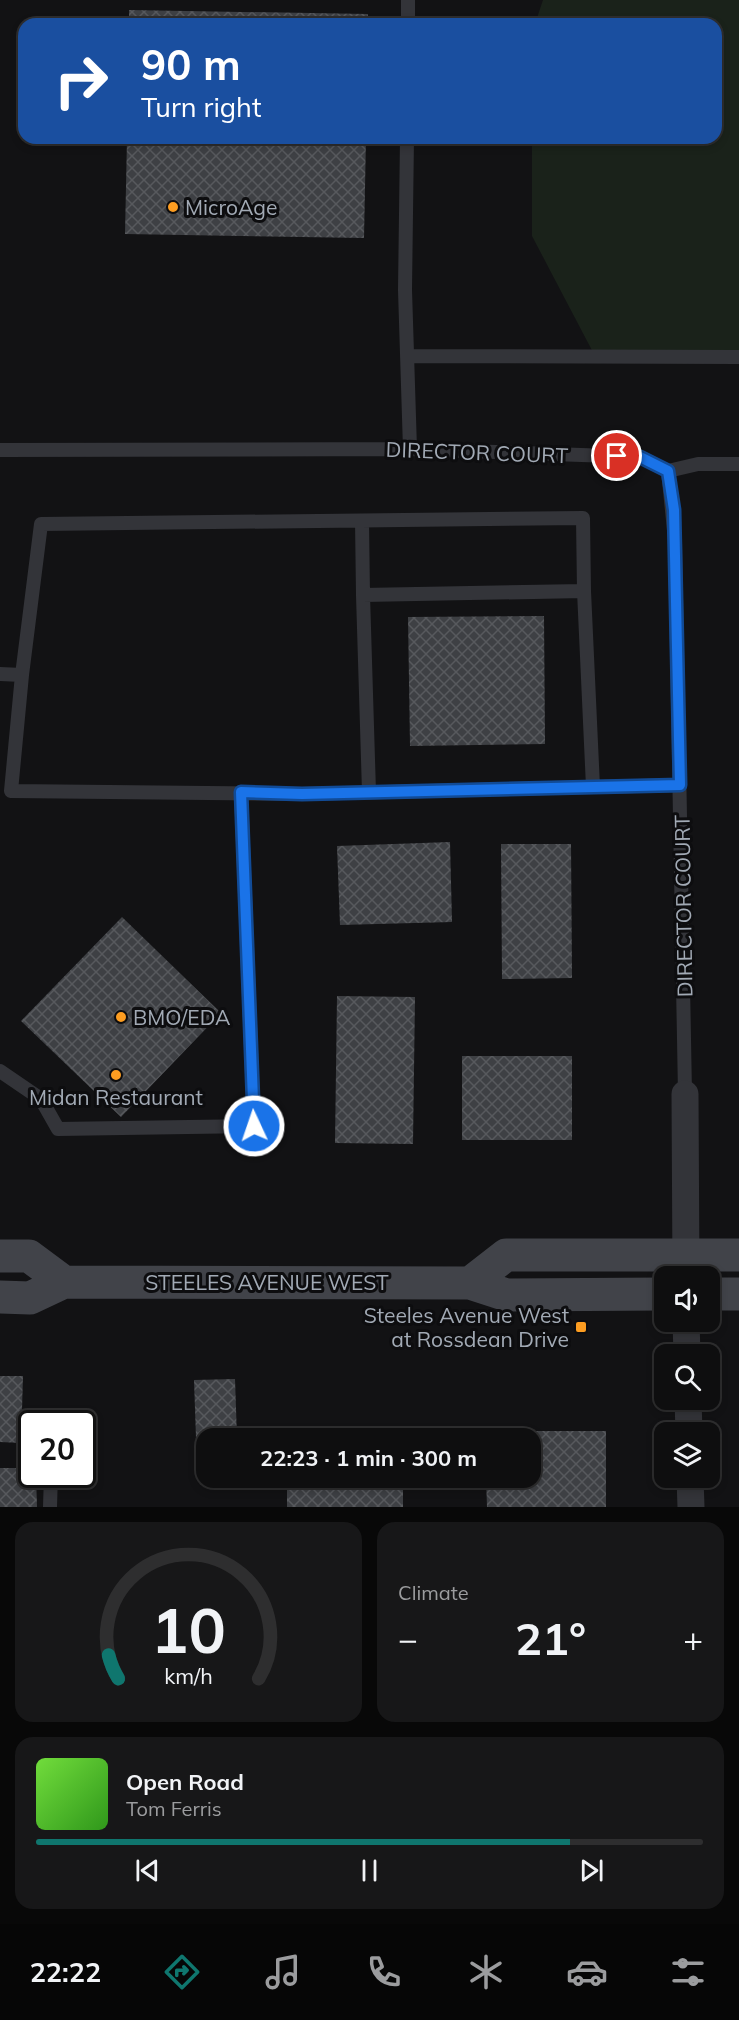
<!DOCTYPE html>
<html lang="en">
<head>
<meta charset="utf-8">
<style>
	:root { --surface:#0e0e0f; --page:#171718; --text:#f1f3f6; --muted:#9b9c9e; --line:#2e2e2f; --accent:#0f766e }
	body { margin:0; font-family:Mulish,sans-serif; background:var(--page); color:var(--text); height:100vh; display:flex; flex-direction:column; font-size:22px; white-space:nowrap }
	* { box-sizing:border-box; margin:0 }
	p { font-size:20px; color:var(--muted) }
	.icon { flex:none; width:33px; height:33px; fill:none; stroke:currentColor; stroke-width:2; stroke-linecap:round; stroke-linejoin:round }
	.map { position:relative; height:1507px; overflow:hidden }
	.side { display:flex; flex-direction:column; gap:15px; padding:15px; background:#080808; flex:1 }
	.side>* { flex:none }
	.banner { position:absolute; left:18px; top:18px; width:704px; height:126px; border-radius:18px; box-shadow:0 3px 9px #0003,0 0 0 2px var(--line); background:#1a4fa0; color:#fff; overflow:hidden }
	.buttons { position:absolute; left:654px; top:1266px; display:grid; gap:12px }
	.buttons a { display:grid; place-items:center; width:66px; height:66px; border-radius:12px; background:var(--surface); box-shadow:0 3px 9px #0003,0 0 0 2px var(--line); font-size:30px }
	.speed { position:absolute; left:18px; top:1410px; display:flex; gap:12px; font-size:30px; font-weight:700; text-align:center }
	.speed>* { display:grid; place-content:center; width:78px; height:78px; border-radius:50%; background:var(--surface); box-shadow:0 3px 9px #0003,0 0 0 2px var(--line); line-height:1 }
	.speed .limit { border:3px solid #111; border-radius:9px; background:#fff; color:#111 }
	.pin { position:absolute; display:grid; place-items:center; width:51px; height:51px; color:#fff; margin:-26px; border:3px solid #fff; border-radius:50%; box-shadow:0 2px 6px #0007 }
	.me { position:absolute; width:66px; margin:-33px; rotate:357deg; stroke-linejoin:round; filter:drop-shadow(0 0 4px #0008) }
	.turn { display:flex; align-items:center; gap:21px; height:126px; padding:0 24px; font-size:27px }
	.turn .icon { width:78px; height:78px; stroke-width:2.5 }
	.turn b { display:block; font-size:42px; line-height:51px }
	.big { font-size:45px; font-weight:700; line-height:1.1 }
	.side .card { flex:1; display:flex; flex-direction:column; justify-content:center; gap:9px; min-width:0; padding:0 21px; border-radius:18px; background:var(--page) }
	.side .dial { align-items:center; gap:0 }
	.dial svg { height:156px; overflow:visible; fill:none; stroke:var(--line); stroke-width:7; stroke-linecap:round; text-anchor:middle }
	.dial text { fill:var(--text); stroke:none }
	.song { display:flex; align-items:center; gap:18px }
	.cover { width:72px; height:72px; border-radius:9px; background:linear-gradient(135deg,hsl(100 70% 55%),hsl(110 70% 35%)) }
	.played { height:6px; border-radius:3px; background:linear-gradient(90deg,var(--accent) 80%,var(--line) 80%) }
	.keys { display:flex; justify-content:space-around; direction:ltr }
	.heat { display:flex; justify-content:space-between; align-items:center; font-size:33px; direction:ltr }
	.side .tiles { flex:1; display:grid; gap:15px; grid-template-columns:1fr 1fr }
	.card:last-child { grid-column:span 2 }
	.trip { position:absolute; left:196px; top:1428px; width:345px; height:60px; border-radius:18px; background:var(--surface); box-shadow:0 3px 9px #0003,0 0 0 2px var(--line); font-weight:700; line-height:60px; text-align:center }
	.tab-bar { display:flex; height:96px; justify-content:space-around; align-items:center; background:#060606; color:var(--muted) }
	.tab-bar .icon { width:42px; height:42px }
	.tab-bar .selected { color:var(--accent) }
	.tab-bar b { font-size:27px; color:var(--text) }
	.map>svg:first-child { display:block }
</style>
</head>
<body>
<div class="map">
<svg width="739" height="1507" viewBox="0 0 739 1507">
	<defs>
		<pattern id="building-cross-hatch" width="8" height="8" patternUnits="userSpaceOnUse" patternTransform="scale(1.5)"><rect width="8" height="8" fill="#3e4044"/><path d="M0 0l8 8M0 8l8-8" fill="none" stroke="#57595d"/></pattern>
	</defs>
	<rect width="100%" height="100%" fill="#121214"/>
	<path fill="#1a221a" d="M543 0H739V353L596 358 532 236V138H716V24H535Z"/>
	<path fill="url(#building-cross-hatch)" d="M129 10 368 14V24H129Z
		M127 138H366L364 238 125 234Z
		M544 616 545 744 410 746 408 617Z
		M450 842 452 922 340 925 337 846Z
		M501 844H571L572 978 502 979Z
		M122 917 221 1013 121 1117 21 1021Z
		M337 996 415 997 413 1144 335 1143Z
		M462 1056H572V1140H462Z
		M0 1376H23L21 1443 0 1442Z
		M235 1379 237 1438H207V1467H197L194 1380Z
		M287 1427H398V1434H422V1438H287Z
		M486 1431H606V1507H487L486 1478H531V1438H463V1433Z
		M0 1468H32V1474H36L37 1507H0Z
		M287 1478H403V1507H287Z"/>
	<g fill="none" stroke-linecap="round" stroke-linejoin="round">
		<path stroke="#333439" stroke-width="14" d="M408 24V0
			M407 138 405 290 410 449
			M407 356 739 357
			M0 450 410 449 640 457 668 471 675 540 685 1094
			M668 471 698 464H739
			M362 521 363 595
			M0 674 22 675 11 791 302 794 680 785
			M22 675 41 524 583 518 584 591
			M369 792 363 595 584 591 593 787
			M0 1071 41 1099 58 1129 254 1126 241 792
			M50 1507 51 1474"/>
		<path stroke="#333439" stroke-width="27" d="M685 1094 686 1276
			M686 1322 687 1354
			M688 1400 689 1432
			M690 1478 691 1507"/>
		<path stroke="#414349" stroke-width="33" d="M0 1256H29L64 1282
			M470 1283 506 1255H739
			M710 1294H739
			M0 1297 30 1298 64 1282 470 1283 507 1295 664 1294"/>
	</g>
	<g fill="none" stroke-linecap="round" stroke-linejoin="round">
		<defs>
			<path id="route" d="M254 1126 241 792 302 794 680 785 674 510 668 471 640 457 617 456"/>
		</defs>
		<use href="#route" stroke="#114b97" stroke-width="15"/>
		<use href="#route" stroke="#1a73e8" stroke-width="10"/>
	</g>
	<g fill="#fd9d21" stroke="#0d0d0f" stroke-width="2">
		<circle cx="173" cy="207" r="6"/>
		<circle cx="121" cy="1017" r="6"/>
		<circle cx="116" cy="1075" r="6"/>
		<rect x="575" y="1321" width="12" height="12" rx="3"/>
	</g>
	<g text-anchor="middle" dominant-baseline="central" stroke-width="6" stroke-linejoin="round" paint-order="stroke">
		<g font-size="21" fill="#a2aab5" stroke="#0d0d0f" text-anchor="start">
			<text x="185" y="207">MicroAge</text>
			<text x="133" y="1017">BMO/EDA</text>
			<text x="116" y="1097" text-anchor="middle">Midan Restaurant</text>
			<text x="569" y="1315" text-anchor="end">Steeles Avenue West<tspan x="569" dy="24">at Rossdean Drive</tspan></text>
		</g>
		<g font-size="21" fill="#a2aab5" stroke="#0d0d0f">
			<text transform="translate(477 452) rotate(2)">DIRECTOR COURT</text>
			<text transform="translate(683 906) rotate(-91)">DIRECTOR COURT</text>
			<text x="267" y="1282">STEELES AVENUE WEST</text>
		</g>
	</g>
</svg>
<div class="buttons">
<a><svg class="icon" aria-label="sound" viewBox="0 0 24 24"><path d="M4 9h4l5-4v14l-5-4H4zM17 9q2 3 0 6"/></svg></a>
<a><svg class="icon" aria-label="search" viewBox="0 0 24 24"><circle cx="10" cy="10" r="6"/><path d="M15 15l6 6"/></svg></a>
<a><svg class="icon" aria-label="layers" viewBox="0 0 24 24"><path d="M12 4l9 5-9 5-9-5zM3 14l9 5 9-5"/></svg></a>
</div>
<div class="speed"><div class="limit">20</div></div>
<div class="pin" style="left:617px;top:456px;background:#d93025"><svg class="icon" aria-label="arrive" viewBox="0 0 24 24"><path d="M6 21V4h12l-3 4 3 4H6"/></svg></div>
<svg class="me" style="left:254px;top:1126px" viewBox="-20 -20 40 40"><circle r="17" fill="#1a73e8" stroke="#fff" stroke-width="3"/><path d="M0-11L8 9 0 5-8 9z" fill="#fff"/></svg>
<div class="trip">22:23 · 1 min · 300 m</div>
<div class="banner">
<div class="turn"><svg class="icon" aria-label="right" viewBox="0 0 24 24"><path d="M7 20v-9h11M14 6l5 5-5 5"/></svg><div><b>90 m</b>Turn right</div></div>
</div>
</div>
<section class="side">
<div class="tiles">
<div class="card dial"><svg viewBox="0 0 100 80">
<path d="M14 69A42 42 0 1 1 86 69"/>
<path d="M14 69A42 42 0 0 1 9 57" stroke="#0f766e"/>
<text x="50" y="56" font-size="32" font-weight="700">10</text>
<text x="50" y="72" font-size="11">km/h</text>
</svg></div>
<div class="card"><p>Climate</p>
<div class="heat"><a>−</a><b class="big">21°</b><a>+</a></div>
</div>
<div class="card">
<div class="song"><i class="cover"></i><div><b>Open Road</b><p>Tom Ferris</p></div></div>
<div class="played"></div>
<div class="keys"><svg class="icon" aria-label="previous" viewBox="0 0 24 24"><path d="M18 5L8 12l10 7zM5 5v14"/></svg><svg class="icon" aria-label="pause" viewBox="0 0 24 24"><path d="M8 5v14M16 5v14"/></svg><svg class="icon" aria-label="next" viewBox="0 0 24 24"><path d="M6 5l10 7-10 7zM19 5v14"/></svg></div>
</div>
</div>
</section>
<nav class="tab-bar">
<b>22:22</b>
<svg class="icon selected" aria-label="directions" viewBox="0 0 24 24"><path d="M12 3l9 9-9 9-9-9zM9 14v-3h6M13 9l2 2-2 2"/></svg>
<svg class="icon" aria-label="music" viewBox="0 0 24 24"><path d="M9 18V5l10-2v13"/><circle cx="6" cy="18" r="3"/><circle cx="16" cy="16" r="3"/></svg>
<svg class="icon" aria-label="phone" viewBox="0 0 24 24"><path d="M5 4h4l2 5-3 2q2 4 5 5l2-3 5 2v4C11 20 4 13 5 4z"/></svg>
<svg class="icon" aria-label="climate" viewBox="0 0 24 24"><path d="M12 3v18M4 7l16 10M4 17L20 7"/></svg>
<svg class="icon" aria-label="car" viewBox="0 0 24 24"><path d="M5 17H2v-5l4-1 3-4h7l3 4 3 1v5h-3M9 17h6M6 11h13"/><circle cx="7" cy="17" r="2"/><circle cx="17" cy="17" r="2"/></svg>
<svg class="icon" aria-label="filters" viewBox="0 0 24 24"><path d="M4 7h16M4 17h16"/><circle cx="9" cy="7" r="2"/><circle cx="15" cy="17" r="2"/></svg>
</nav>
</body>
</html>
